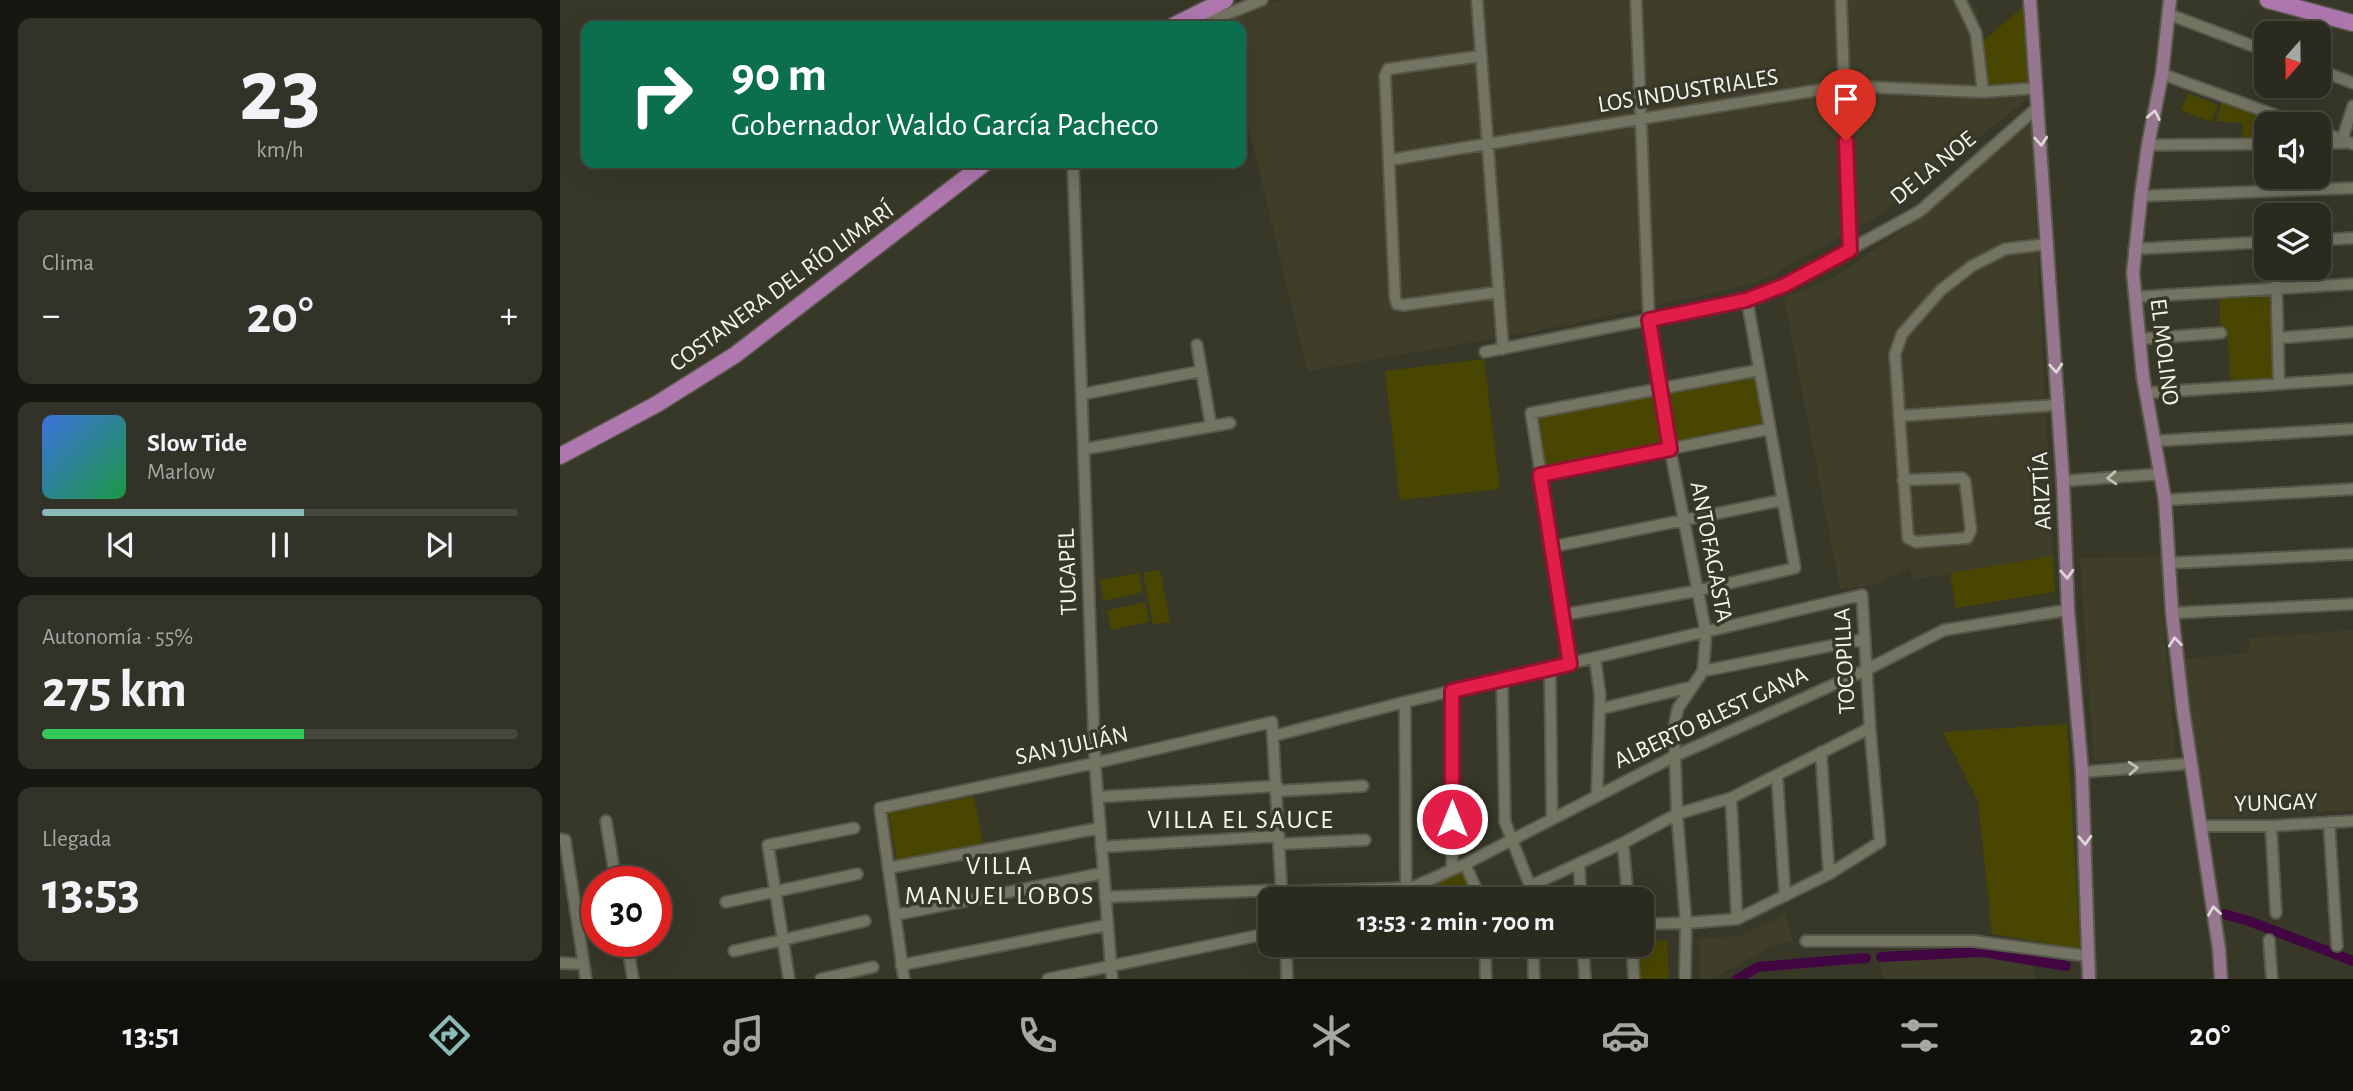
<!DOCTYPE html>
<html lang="es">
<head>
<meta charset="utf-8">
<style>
	:root { --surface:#2a2a1f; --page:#323228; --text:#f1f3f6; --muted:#a5a7a4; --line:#46463d; --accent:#8bbbb9 }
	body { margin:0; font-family:"Alegreya Sans",sans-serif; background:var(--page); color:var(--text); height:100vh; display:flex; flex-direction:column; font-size:26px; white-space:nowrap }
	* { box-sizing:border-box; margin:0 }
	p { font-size:23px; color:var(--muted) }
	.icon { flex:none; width:38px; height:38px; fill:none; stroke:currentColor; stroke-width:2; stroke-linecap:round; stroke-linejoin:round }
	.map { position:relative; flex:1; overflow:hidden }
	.side { display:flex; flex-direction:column; gap:18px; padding:18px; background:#171711; width:560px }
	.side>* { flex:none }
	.guide { position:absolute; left:21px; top:21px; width:665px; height:147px; border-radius:14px; box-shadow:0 7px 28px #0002,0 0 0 2px var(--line); background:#0b6e4f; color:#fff; overflow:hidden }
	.needle { width:46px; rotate:200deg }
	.buttons { position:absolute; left:1694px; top:21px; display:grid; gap:14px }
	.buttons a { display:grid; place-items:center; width:77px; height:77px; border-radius:14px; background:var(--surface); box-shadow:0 7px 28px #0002,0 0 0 2px var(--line); font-size:35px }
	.speed { position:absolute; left:21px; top:866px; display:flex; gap:14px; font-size:35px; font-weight:700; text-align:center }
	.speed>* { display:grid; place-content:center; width:91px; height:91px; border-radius:50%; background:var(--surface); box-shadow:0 7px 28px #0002,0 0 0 2px var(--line); line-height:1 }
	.speed .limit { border:10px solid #d22; background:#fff; color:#111 }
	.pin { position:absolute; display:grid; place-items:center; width:60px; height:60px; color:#fff; margin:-72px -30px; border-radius:50% 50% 50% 0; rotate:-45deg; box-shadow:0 0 7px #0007 }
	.pin .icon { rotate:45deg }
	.me { position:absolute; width:77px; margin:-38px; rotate:0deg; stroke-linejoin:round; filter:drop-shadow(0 0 5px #0008) }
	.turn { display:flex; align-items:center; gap:24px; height:147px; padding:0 35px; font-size:32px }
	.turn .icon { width:91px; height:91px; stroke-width:2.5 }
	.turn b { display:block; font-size:49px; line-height:60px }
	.big { font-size:52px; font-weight:700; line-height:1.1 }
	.side .card { flex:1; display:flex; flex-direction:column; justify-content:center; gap:10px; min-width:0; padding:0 24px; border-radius:14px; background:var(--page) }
	.side .dial { align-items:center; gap:0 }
	.dial b { font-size:91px; line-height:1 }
	.song { display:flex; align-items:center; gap:21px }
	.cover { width:84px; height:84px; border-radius:10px; background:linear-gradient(135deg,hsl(220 70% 55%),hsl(140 70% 35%)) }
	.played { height:7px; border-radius:4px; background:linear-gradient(90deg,var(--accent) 55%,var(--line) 55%) }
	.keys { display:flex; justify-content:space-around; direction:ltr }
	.heat { display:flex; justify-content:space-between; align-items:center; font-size:38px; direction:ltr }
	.charge { height:10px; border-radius:5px; background:linear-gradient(90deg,#34c759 55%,var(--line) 0) }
	.trip { position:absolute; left:698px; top:887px; width:396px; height:70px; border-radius:14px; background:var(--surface); box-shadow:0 7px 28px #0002,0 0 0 2px var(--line); font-weight:700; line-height:70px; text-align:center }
	.dock { display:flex; height:112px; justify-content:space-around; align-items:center; background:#11110c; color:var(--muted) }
	.dock .icon { width:49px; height:49px }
	.dock .selected { color:var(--accent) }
	.dock b { font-size:32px; color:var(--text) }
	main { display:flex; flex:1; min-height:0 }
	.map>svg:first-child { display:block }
</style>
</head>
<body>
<main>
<section class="side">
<div class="card dial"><b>23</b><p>km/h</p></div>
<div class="card"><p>Clima</p>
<div class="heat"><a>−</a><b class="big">20°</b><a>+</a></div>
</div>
<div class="card">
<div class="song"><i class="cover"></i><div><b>Slow Tide</b><p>Marlow</p></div></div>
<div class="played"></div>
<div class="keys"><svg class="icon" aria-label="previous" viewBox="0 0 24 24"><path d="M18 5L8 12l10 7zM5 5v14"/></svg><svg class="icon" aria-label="pause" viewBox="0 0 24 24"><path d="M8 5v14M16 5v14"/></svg><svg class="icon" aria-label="next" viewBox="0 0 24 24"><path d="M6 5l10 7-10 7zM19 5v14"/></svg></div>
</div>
<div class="card"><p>Autonomía · 55%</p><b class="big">275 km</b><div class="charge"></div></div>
<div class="card"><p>Llegada</p><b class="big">13:53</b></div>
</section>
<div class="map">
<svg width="1793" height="979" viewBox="0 0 1793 979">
	<rect width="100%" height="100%" fill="#383829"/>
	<path fill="#3f3f29" d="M722 0H1410L1417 8 1428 84 1468 83V99L1318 216 1197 283 982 330 748 371 681 98V26H663L660 13Z
		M1471 123 1493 556 1353 580 1350 567 1316 585 1280 589 1224 297 1271 279 1342 231Z
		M1601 557 1602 611 1616 758 1534 762 1520 558Z
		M1793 630V810L1648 817 1622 659 1689 653V638Z
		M1225 915 1233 942 1212 946 1152 979H1140V938L1180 936Z
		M1426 956 1471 960 1475 979H1323L1320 962Z"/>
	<path fill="#484600" d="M1463 7 1468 83 1428 84 1423 41Z
		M1628 93 1658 105 1651 122 1621 110Z
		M1663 99 1733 124H1706V139L1682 140V123L1656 121Z
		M1713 292 1716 380 1671 383 1667 331H1661L1659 294Z
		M924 359 940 489 840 500 825 371Z
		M1196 373 1206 426 1112 446 1103 392Z
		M1098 392 1108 447 981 472 971 414Z
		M1493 556 1495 592 1396 608 1390 573Z
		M600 570 610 622 593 625 583 573Z
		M579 573 583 592 544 601 540 580Z
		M585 602 589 622 551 630 547 610Z
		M1507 724 1520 949 1432 934 1418 801 1383 732Z
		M414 796 423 845 337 861 328 812Z
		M902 872 916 899 836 900Z
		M829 892 809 900 730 899 729 895Z
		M1107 940 1109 979H1078L1077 945H1082V941Z"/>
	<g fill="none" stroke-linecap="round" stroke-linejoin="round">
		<path stroke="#420643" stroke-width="10" d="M1664 914 1689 921 1793 961
			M1321 957 1422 952 1506 966
			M1177 979 1198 967 1306 958"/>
		<defs>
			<path id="minor" d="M917 0 943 349
				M1076 0 1089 320 1110 449 1146 633 1143 671 1118 708 1114 727 1117 814 1126 923 1125 979
				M1281 0 1290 250
				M1400 0 1416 33 1423 92
				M1608 14 1706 51
				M637 26 702 0
				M921 56 828 69 825 76 835 297 837 304 844 305 939 292
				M1759 70 1793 83
				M1602 74 1740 124
				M1759 131 1793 144
				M1782 140 1793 106
				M1759 143H1784
				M1588 145 1706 144
				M829 160 1283 86 1423 92 1477 88
				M513 163 535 763 552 979
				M1581 196 1793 188
				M1759 240 1793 238
				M1574 249 1706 242
				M1716 268 1719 384
				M1575 297 1793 284
				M1718 338 1793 332
				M1578 339 1661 333
				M637 345 651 426
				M925 352 1187 300 1225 285 1360 211 1478 107
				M1586 393 1793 379
				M523 394 641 371
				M1339 416 1497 405
				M1595 441 1793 429
				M525 449 670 423
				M980 475 1209 429
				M1343 480 1402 478 1405 481 1411 530 1407 538 1356 542 1348 538 1335 354 1342 334 1381 290 1412 266 1445 249 1488 244
				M1503 481 1601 474
				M1605 500 1793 489
				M991 547 1223 500
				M1610 563 1793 554
				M1612 613 1793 604
				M1002 615 1136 591 1235 568 1187 300
				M1035 658 1040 695 1037 795
				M1011 664 971 413 1199 370
				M990 669 992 817
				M1143 671 1305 639
				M942 680 945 822 970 886 971 900
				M892 691V870
				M845 702 846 888 849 890
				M1040 709 1131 687
				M713 736 845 702 1302 595 1310 728 1320 842 1269 874 1177 919 1126 923 1082 924
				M1261 752 1269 874
				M1522 772 1624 764
				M1217 775 1225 896
				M718 791 803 786
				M538 797 717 786
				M1171 798 1177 919
				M46 821 56 882
				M1769 822 1777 946
				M1641 826H1711L1793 821
				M1711 826 1716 913
				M0 839 5 840 26 979
				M1063 843 1068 900
				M720 844 805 840
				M541 847 719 836
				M905 864 921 900
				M1019 864 1021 900
				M328 868 540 828
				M970 886 1063 843 1117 814 1171 798 1310 728
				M721 892 845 888
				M545 897 721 890
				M824 900 905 864 1115 756 1306 670 1384 630 1508 610
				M166 902 297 874
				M335 915 543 873
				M1709 940 1712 979
				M1246 941H1413L1528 956
				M67 942 73 979
				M726 945 727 979
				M925 945 926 979
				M973 945 974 979
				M1023 945 1025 979
				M1072 945 1074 979
				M174 951 305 921
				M0 963 23 964
				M341 965 547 925
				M229 979 208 845 294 828
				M261 979 313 967
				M344 979 320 808 535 763 712 722 722 900
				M488 979 710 933"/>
			<path id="major" d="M1470 0 1503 481 1508 610 1522 772 1529 979
				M1610 0 1602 74 1588 145 1581 196 1573 273 1583 377 1605 500 1612 613 1623 710 1659 949 1661 979"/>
			<path id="highway" d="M1708 0 1793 23
				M613 26 665 0
				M0 456 97 404 175 355 425 163"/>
		</defs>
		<use href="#minor" stroke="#57574a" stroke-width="14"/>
		<use href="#major" stroke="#57574a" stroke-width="16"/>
		<use href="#highway" stroke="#57574a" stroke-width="19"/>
		<use href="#minor" stroke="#747463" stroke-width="10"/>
		<use href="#major" stroke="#977690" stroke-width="12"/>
		<use href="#highway" stroke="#ae77ae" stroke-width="16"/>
	</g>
	<defs><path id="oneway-chevron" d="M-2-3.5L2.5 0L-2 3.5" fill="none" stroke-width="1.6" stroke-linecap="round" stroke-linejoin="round" transform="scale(1.75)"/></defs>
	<g stroke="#ded5d5">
		<use href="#oneway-chevron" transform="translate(1594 115) rotate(-79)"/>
		<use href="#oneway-chevron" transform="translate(1481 141) rotate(86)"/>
		<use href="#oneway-chevron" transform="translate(1496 368) rotate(86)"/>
		<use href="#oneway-chevron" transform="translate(1507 574) rotate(87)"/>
		<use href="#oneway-chevron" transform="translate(1615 642) rotate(-96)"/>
		<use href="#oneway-chevron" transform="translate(1525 840) rotate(88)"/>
		<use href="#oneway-chevron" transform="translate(1654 911) rotate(-98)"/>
	</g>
	<g stroke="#c1c1b5">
		<use href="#oneway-chevron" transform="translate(1552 478) rotate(176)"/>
		<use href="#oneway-chevron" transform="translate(1573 768) rotate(-4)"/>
	</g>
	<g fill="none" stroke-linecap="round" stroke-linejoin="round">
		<defs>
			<path id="route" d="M892 819V691L1010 664 980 475 1110 449 1089 320 1186 300 1225 285 1290 250 1286 141"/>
		</defs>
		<use href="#route" stroke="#92132f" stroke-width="18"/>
		<use href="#route" stroke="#e11d48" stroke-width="12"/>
	</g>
	<g text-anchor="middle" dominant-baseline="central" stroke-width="7" stroke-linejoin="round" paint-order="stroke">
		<g font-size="24" fill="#f5f5ec" stroke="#383829">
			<text transform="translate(1128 91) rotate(-9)">LOS INDUSTRIALES</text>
			<text transform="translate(1373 168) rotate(-39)">DE LA NOE</text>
			<text transform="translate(222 287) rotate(-36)">COSTANERA DEL RÍO LIMARÍ</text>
			<text transform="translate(1604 352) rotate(83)">EL MOLINO</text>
			<text transform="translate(1482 491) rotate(-93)">ARIZTÍA</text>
			<text transform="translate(1151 552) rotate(79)">ANTOFAGASTA</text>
			<text transform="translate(508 572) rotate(-92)">TUCAPEL</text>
			<text transform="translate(1285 661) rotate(-93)">TOCOPILLA</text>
			<text transform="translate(1151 718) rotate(-25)">ALBERTO BLEST GANA</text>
			<text transform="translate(512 746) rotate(-12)">SAN JULIÁN</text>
			<text transform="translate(1716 803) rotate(-2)">YUNGAY</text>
		</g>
		<g font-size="26" letter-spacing="2" fill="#f5f5ec" stroke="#383829">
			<text x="681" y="820">VILLA EL SAUCE</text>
			<text x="440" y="866">VILLA<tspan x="440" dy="30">MANUEL LOBOS</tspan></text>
		</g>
	</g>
</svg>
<div class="buttons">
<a><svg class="needle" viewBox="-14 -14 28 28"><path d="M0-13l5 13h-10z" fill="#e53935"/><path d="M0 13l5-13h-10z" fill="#a5a7a4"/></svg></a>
<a><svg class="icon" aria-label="sound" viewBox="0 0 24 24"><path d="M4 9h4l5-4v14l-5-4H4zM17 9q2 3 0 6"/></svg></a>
<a><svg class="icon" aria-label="layers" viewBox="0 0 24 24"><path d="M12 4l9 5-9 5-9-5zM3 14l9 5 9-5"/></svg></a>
</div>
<div class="speed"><div class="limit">30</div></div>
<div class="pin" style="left:1286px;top:141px;background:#d93025"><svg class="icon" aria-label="arrive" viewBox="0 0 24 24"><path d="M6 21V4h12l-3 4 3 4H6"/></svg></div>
<svg class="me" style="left:892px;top:819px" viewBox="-20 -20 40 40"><circle r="17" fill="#e11d48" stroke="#fff" stroke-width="3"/><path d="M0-11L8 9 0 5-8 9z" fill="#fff"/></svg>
<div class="trip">13:53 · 2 min · 700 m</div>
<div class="guide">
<div class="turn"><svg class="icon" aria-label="right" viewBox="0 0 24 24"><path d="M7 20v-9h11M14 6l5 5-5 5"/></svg><div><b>90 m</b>Gobernador Waldo García Pacheco</div></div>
</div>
</div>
</main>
<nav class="dock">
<b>13:51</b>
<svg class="icon selected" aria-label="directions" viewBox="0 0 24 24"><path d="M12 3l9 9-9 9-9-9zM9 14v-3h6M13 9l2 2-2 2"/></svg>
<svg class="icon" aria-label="music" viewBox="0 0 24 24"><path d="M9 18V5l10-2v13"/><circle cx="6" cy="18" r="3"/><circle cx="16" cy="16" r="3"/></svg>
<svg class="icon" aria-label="phone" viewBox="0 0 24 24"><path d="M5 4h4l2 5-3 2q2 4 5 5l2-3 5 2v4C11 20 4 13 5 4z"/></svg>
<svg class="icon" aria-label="climate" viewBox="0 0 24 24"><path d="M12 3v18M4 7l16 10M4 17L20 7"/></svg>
<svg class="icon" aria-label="car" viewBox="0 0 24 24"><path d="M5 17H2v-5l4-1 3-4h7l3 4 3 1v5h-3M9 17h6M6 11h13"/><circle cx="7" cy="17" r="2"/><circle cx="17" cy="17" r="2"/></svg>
<svg class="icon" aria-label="filters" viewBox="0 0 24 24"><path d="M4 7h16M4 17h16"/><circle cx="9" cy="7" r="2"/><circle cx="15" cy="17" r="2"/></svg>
<b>20°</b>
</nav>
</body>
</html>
